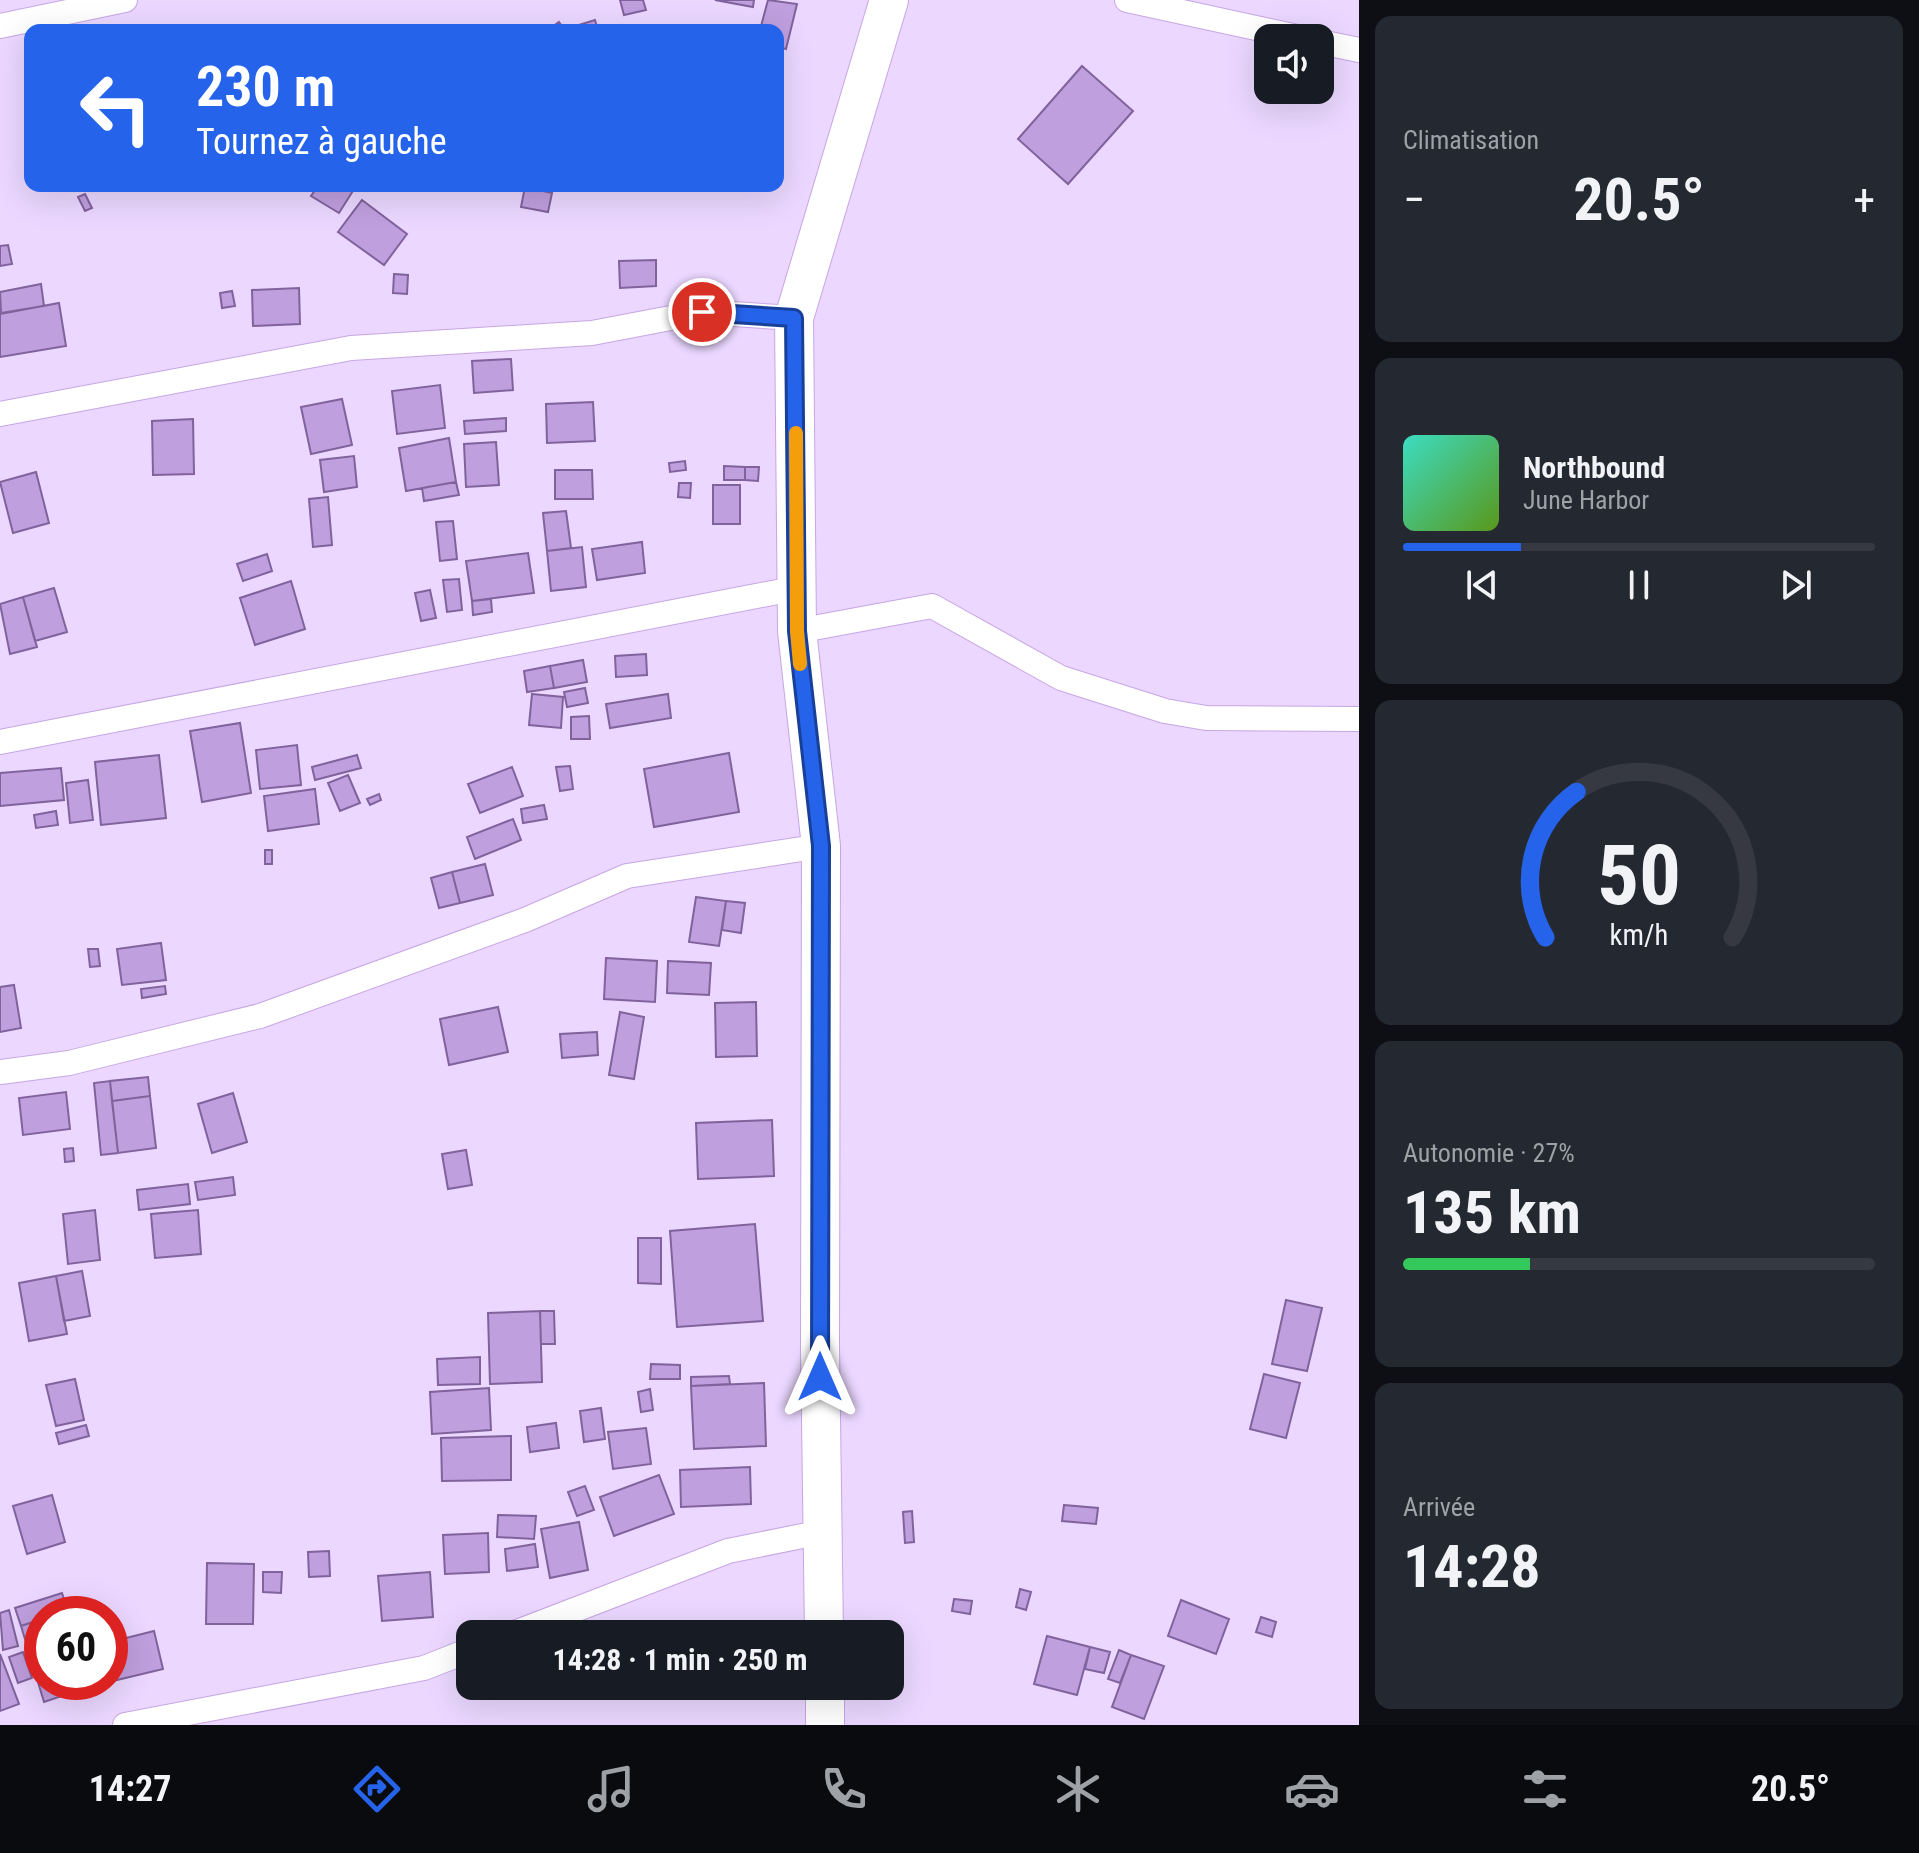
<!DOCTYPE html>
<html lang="fr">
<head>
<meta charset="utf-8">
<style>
	:root { --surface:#171b24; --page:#242831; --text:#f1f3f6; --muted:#9ea1a6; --line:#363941; --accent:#2563eb }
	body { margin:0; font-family:"Roboto Condensed",sans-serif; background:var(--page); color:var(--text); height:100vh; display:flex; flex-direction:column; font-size:30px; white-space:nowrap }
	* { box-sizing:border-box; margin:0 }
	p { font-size:26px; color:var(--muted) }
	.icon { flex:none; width:44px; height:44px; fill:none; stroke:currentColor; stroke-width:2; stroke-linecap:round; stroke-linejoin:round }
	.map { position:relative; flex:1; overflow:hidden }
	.sheet { display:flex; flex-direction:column; gap:16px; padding:16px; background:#0d0f14; width:560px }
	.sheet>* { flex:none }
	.top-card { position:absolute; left:24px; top:24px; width:760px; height:168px; border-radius:16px; box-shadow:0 8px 32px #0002; background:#2563eb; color:#fff; overflow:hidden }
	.buttons { position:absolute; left:1254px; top:24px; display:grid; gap:16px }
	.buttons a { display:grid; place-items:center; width:80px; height:80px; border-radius:16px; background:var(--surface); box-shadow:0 8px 32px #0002; font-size:40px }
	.speed { position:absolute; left:24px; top:1596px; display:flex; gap:16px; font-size:40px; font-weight:700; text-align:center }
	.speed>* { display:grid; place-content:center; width:104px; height:104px; border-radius:50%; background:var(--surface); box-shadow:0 8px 32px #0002; line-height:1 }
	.speed .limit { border:12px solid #d22; background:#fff; color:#111 }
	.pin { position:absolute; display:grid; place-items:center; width:68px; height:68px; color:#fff; margin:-34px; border:4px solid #fff; border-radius:50%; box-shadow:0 2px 8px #0007 }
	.me { position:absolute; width:88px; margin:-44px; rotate:0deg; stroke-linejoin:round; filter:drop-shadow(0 0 6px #0008) }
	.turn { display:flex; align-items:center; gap:28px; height:168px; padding:0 40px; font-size:36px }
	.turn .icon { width:104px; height:104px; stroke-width:2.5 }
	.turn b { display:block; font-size:56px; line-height:68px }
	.big { font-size:60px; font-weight:700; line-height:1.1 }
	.sheet .card { flex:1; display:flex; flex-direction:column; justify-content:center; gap:12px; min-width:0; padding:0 28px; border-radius:16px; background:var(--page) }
	.sheet .dial { align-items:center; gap:0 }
	.dial svg { height:208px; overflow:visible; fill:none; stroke:var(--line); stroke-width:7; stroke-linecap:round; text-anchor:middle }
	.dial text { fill:var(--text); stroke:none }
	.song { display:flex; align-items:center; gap:24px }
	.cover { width:96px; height:96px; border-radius:12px; background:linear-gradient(135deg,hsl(170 70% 55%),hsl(90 70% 35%)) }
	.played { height:8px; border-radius:4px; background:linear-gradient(90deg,var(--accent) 25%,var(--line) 25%) }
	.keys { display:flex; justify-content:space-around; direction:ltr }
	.heat { display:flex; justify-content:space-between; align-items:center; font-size:44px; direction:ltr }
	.charge { height:12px; border-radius:6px; background:linear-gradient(90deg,#34c759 27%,var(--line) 0) }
	.trip { position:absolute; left:456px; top:1620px; width:448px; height:80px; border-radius:16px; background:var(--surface); box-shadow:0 8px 32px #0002; font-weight:700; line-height:80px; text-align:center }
	.tab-bar { display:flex; height:128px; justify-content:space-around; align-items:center; background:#090b0e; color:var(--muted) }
	.tab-bar .icon { width:56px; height:56px }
	.tab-bar .selected { color:var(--accent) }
	.tab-bar b { font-size:36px; color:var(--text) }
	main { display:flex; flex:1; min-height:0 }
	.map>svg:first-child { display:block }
</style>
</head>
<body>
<main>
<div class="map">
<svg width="1359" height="1725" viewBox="0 0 1359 1725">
	<rect width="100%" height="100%" fill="#ebd7ff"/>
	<path fill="#bf9fde" stroke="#80629c" stroke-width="2" d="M620 0H643L646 10 624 15Z
		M715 0H754L753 7Z
		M768 0 797 4 786 49 778 47V30H760Z
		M595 20 598 30H581L579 25Z
		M559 22 565 30H548Z
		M1082 66 1133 111 1068 184 1018 139Z
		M318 186H356L339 213 311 196Z
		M525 187 552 193 548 212 521 207Z
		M85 194 92 208 85 211 78 197Z
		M362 200 407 234 384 265 338 232Z
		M8 245 12 264 0 266V246Z
		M656 260V286L620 288 619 261Z
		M394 274 408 275 407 294 393 293Z
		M41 284 44 306 1 313 0 292Z
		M299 288 300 324 253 326 252 290Z
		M232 291 235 306 222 308 220 293Z
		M59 303 66 346 0 357V314Z
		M511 359 513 390 474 393 472 361Z
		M440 385 445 428 397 434 392 391Z
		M342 399 352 445 311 454 301 407Z
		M593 402 595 441 547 443 546 404Z
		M506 418V431L465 434 464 421Z
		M193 419 194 474 153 475 152 421Z
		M449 438 456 482 406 491 399 448Z
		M496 442 499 485 466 487 464 444Z
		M354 456 357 487 324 492 320 460Z
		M685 461 686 470 670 472 669 463Z
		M724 466 745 467V480H724Z
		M745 467H759L758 481 745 480Z
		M555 470H592L593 499H555Z
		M36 472 49 523 13 533 0 482Z
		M456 482 459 495 424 501 422 488Z
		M679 483H691L690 498 678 497Z
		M713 485H740V524H713Z
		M328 497 332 545 313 547 309 499Z
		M566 511 571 548 547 551 543 513Z
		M453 521 457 559 440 561 436 522Z
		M642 542 645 573 597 580 592 549Z
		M582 547 586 587 551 591 547 551Z
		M528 553 534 593 472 601 466 561Z
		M267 554 272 571 243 581 237 564Z
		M459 579 462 610 447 612 443 580Z
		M291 581 305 629 255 645 240 598Z
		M54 588 67 632 35 641 23 597Z
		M430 590 436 618 421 621 415 593Z
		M23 597 37 647 10 654 0 604Z
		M491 599 492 612 473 615 472 601Z
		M646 654 647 675 616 677 615 656Z
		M583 660 587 682 554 688 550 666Z
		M550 666 554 688 527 692 524 671Z
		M585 688 588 703 567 707 564 692Z
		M532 694 563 697 561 728 529 725Z
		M668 694 671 718 610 728 606 704Z
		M589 716 590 739H571V717Z
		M240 723 251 793 202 802 190 731Z
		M297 745 301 785 260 789 256 750Z
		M729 753 739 812 654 827 644 769Z
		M159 755 166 818 101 825 95 762Z
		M357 755 361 768 315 780 312 767Z
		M570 766 573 789 560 791 556 767Z
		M512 767 523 796 480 813 468 784Z
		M61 768 64 800 0 806V773Z
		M348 775 360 803 340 811 328 783Z
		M88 780 93 820 70 823 66 783Z
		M315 789 319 824 268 831 264 796Z
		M379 794 381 800 370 805 367 799Z
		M544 805 547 819 523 823 521 809Z
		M56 811 58 825 36 828 34 815Z
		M513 819 521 840 475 859 467 837Z
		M265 850H272V864H265Z
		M485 864 493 895 460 903 452 872Z
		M452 872 460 903 439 908 431 878Z
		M696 897 726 901 719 946 689 942Z
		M726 901 745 903 741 933 722 930Z
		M161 943 166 980 122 985 117 949Z
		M88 949H98L100 966 90 967Z
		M606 958 657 961 655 1002 604 999Z
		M668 961 711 963 709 995 667 993Z
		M14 985 21 1028 0 1032V987Z
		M165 986 166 994 142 998 141 989Z
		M756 1002 757 1056 716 1057 715 1003Z
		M498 1007 508 1052 449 1065 440 1019Z
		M620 1012 644 1017 634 1079 609 1075Z
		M597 1032 598 1055 562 1058 560 1034Z
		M148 1077 150 1096 112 1101 110 1081Z
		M110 1081 118 1153 101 1155 94 1083Z
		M66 1092 70 1129 23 1135 19 1098Z
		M233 1093 247 1142 212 1153 198 1104Z
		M150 1096 156 1148 118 1153 112 1101Z
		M772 1120 774 1176 698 1179 696 1123Z
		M73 1148 74 1161 65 1162 64 1149Z
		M466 1150 472 1185 448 1189 442 1154Z
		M233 1177 235 1195 198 1200 195 1182Z
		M188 1184 190 1204 139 1210 137 1190Z
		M95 1210 100 1260 68 1264 63 1214Z
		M198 1210 201 1254 155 1258 151 1214Z
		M755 1224 763 1321 677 1327 670 1231Z
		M638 1238H661V1284L638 1283Z
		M82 1271 90 1316 64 1321 56 1276Z
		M56 1276 67 1334 29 1341 19 1283Z
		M1286 1300 1322 1308 1307 1371 1272 1364Z
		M540 1311H554L555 1344H541Z
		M540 1311 542 1382 490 1384 488 1313Z
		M480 1357V1384L438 1385 437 1359Z
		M651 1364 680 1365V1379H650Z
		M1264 1374 1300 1383 1286 1438 1250 1429Z
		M729 1376 730 1384 691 1386V1377Z
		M75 1379 84 1420 56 1426 46 1385Z
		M764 1383 766 1446 694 1449 691 1386Z
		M489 1388 491 1430 432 1434 430 1392Z
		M650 1389 653 1410 641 1412 638 1392Z
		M601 1408 605 1439 584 1442 580 1411Z
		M556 1423 559 1448 530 1452 527 1427Z
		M86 1425 89 1436 59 1444 56 1433Z
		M646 1428 651 1464 613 1469 608 1432Z
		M511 1436V1480L442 1481 441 1438Z
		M750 1467 751 1504 681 1507 680 1470Z
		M659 1475 674 1514 614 1536 600 1497Z
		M585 1486 594 1510 577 1516 568 1492Z
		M52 1495 65 1542 27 1554 13 1506Z
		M1064 1505 1098 1508 1096 1524 1062 1521Z
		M912 1511 914 1542 905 1543 903 1512Z
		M498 1515 536 1516 534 1539 497 1537Z
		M579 1522 588 1570 550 1578 541 1529Z
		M488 1533 489 1572 445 1574 443 1535Z
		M535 1544 538 1567 507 1571 505 1549Z
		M329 1551 330 1576 309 1577 308 1552Z
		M207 1563 254 1564 253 1624H206Z
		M263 1572H282L281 1593 263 1592Z
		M430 1572 433 1617 382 1621 378 1576Z
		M1020 1589 1031 1592 1026 1610 1016 1607Z
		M62 1593 68 1611 42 1614V1619L21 1626 15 1608Z
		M954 1599 972 1601 970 1614 952 1611Z
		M1181 1600 1229 1619 1216 1654 1168 1636Z
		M9 1610 18 1646 3 1650 0 1613Z
		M1261 1617 1276 1622 1272 1637 1256 1632Z
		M42 1619V1682H90L92 1686 44 1702 21 1626Z
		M154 1631 163 1669 113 1681 110 1642Z
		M1047 1636 1090 1647 1077 1695 1034 1684Z
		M1090 1647 1110 1652 1104 1673 1085 1669Z
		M1119 1650 1131 1655 1120 1683 1108 1679Z
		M23 1652 32 1678 18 1683 9 1657Z
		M0 1654 19 1704 0 1711Z
		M1131 1655 1164 1666 1144 1719 1112 1707Z"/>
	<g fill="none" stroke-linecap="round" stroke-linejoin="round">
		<defs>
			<path id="street" d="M1127 0 1302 38
				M0 26 125 0
				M1320 42 1359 50
				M0 414 351 348 592 333 702 312 794 318
				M797 631 932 606 1061 678 1165 711 1206 718 1359 719
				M0 742 798 588
				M0 1072 69 1063 260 1016 525 920 627 876 821 846
				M512 1634 728 1551 822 1532
				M125 1725 424 1668 470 1650"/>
			<path id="primary" d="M824 1634 820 1346 821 846 797 631 794 318 889 0
				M825 1686V1725"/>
		</defs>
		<use href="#street" stroke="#c7a6e5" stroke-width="26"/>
		<use href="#primary" stroke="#c7a6e5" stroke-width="40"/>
		<use href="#street" stroke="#fff" stroke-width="24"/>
		<use href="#primary" stroke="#fff" stroke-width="38"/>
	</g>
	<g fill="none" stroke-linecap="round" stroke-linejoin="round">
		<defs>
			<path id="route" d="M702 312 794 318 797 631 821 846 820 1377"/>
		</defs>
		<use href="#route" stroke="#184099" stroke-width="20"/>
		<use href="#route" stroke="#2563eb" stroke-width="14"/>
		<path stroke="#f59e0b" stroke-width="14" d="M796 433 797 631 800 664"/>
	</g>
</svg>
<div class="buttons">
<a><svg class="icon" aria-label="sound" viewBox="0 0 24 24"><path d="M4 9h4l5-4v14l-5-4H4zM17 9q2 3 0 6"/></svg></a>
</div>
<div class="speed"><div class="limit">60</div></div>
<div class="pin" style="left:702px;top:312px;background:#d93025"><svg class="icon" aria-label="arrive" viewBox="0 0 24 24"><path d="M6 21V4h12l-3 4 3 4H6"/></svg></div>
<svg class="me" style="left:820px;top:1377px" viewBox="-20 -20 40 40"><path d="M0-17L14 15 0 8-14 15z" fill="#2563eb" stroke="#fff" stroke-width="4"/></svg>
<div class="trip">14:28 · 1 min · 250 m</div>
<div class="top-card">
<div class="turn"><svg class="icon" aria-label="left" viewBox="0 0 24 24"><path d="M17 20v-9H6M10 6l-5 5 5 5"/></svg><div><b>230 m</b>Tournez à gauche</div></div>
</div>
</div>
<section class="sheet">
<div class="card"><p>Climatisation</p>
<div class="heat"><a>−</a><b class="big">20.5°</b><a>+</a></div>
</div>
<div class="card">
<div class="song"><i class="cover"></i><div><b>Northbound</b><p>June Harbor</p></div></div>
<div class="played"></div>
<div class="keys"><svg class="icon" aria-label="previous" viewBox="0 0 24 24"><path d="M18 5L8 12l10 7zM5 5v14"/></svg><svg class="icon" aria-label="pause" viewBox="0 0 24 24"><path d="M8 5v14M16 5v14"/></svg><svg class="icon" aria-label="next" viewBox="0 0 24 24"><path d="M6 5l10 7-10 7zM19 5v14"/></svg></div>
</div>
<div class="card dial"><svg viewBox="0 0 100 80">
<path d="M14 69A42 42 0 1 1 86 69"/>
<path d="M14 69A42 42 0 0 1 26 13" stroke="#2563eb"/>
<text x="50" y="56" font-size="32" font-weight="700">50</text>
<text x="50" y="72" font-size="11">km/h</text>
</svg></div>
<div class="card"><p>Autonomie · 27%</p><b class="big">135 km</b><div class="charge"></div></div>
<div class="card"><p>Arrivée</p><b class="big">14:28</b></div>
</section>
</main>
<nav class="tab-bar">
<b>14:27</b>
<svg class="icon selected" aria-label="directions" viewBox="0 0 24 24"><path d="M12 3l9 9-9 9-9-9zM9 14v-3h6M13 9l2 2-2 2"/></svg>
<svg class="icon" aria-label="music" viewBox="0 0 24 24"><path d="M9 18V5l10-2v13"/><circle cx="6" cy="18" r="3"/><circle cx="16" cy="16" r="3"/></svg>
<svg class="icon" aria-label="phone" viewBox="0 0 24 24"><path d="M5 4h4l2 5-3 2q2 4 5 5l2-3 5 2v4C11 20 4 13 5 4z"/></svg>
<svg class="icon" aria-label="climate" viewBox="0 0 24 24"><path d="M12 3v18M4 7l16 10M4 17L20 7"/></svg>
<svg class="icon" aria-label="car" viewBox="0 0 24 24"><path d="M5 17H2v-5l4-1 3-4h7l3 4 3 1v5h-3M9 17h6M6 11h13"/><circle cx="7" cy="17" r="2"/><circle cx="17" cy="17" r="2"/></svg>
<svg class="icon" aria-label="filters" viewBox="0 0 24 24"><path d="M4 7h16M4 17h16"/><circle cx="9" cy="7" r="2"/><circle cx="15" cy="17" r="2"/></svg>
<b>20.5°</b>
</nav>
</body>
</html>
